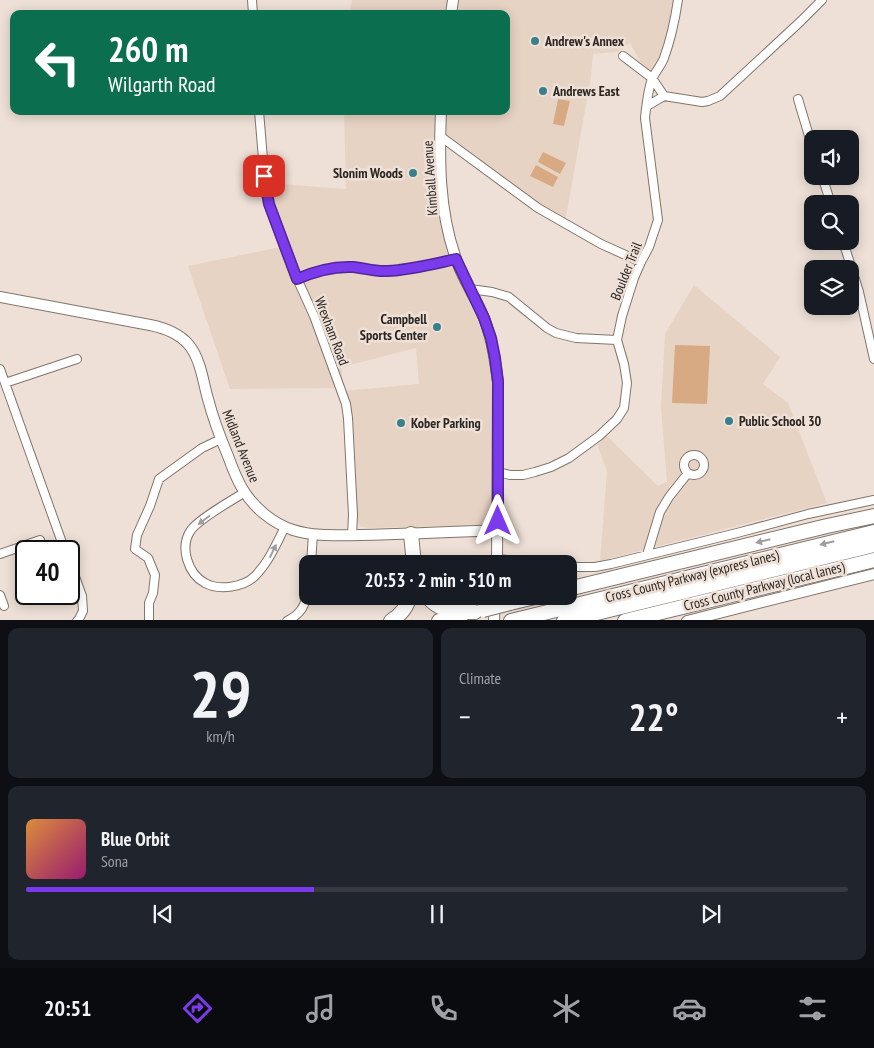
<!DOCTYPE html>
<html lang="en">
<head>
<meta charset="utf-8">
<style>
	:root { --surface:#171b24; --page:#20242c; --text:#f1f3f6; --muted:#9ea1a6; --line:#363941; --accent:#7c3aed }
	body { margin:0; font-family:"PT Sans Narrow",sans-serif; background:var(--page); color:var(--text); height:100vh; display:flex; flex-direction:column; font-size:19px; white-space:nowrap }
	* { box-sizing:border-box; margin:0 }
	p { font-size:16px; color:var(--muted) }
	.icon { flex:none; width:28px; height:28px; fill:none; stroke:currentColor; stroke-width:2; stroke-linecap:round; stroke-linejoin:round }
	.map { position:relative; height:620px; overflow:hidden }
	.side { display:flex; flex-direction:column; gap:8px; padding:8px; background:#0d0f14; flex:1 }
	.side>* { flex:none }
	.top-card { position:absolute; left:10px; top:10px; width:500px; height:105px; border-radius:10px; box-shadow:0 2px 12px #0003; background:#0b6e4f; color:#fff; overflow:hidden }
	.tools { position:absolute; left:804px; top:130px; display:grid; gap:10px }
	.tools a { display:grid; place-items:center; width:55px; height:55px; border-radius:10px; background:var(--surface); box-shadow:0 2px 12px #0003; font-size:25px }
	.speed { position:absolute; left:15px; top:540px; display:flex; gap:10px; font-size:25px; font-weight:700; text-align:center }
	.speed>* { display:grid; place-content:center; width:65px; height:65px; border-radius:50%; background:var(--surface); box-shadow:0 2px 12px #0003; line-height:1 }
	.speed .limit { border:2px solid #111; border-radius:8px; background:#fff; color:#111 }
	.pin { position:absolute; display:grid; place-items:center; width:42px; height:42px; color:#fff; margin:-21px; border-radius:10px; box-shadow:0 2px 8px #0006 }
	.me { position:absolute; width:55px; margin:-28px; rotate:0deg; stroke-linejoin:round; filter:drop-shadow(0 0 4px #0008) }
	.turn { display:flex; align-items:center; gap:18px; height:105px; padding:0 15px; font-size:22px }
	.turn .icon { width:65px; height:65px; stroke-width:2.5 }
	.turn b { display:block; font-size:35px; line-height:42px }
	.big { font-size:38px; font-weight:700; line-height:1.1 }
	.side .card { flex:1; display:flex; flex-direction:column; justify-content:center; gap:8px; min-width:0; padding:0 18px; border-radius:10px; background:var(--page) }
	.side .dial { align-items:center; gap:0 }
	.dial b { font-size:65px; line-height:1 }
	.song { display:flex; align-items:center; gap:15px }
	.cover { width:60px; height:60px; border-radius:8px; background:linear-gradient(135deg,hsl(30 70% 55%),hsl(320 70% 35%)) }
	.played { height:5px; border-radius:2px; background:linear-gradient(90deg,var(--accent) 35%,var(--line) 35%) }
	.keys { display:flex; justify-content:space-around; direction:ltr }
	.heat { display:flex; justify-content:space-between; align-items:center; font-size:28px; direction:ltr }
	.side .tiles { flex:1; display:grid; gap:8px; grid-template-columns:1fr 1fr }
	.card:last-child { grid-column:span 2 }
	.trip { position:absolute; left:299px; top:555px; width:278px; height:50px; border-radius:10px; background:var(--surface); box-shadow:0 2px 12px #0003; font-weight:700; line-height:50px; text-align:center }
	.tab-bar { display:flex; height:80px; justify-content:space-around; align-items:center; background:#090b0e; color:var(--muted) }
	.tab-bar .icon { width:35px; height:35px }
	.tab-bar .current { color:var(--accent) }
	.tab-bar b { font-size:22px; color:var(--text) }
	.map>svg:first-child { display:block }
</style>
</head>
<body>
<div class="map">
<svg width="874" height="621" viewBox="0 0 874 621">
	<rect width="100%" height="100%" fill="#eee0d6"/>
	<path fill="#e7d3c4" d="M352 0H677L662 57 649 77 630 43 617 52 593 54 591 77 565 222 539 206 438 135 436 181 438 200 455 265 492 357 493 442 491 525 368 528 360 526 356 518 343 391 419 384 416 348 342 367V388L230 389 188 266 286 246 266 183 346 189 344 111H506V14H349Z
		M694 285 780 357 763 384 788 403 827 503 600 561 607 471 597 445 606 435 658 486 667 482 661 407 665 334Z"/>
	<path fill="#d8aa84" d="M558 99 570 101 564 126 553 124Z
		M543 152 566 163 560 174 538 162Z
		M536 165 558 177 553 187 530 176Z
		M675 345 710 346 707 404 672 403Z"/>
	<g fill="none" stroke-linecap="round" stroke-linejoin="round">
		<defs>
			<path id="street" d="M252 0 253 14
				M623 56 652 78 664 96
				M798 99 812 146
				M647 106 664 96 702 102 708 101 720 96 801 21 822 0
				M259 111 265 183 269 204 295 274 314 316 346 404 348 418 353 515 352 535
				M440 136 538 208 601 244 641 262
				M822 176 831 204
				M843 241 859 292 874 359
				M297 279C315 271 333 266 353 267 364 268 376 272 387 271 410 270 433 264 455 259
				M470 289 492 292 509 297 547 328 556 333 576 338 617 340
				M0 369 65 551
				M5 383 77 359
				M684 465a10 10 0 1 1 20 0a10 10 0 1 1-20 0Z
				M498 472 510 475H523L535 472 551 467 569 458 599 436 617 419 624 408 627 383 624 364 617 340 622 316 634 278 641 262 649 247 658 220 645 118C646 108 649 87 652 79 655 72 661 66 664 58 671 39 675 20 678 0
				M245 492C231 501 200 518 191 530 179 547 188 574 205 583 219 591 244 587 255 576 269 562 276 544 285 527
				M0 554 40 540
				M647 555 660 512 669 497 688 473
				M498 559 541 564
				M69 560 82 596 83 611 79 619 77 621
				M311 564 313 534
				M568 567H595L611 564 737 533 808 514 874 500
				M0 595 4 606
				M149 621V603L153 593 155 575 148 558 135 549 137 535 150 506 159 479 202 448 221 439
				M287 621C301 614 305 606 308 591"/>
			<path id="secondary" d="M451 14 453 0
				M441 111C439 160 439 209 455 256 461 277 476 297 484 318 492 339 495 360 498 382L497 564
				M0 297 150 325C165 328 179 333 189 345 201 360 203 382 208 399 213 418 220 437 228 456 232 467 236 478 242 488 253 507 272 523 293 530 315 537 339 535 361 535 407 534 453 532 498 530
				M494 621 495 596
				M687 621 874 574"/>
			<path id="highway" d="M411 534 414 564
				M568 589 827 526 874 516
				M427 596C440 613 455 611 475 612
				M510 603 539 596
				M391 621C401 615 407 607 410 596
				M439 621 462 615
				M511 621 874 532
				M564 621 874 545
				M625 621 874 560"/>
		</defs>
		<use href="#street" stroke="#81756c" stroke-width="10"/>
		<use href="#secondary" stroke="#81756c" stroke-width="12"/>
		<use href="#highway" stroke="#81756c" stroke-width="16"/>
		<use href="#street" stroke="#fff" stroke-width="8"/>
		<use href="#secondary" stroke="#fff" stroke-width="10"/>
		<use href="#highway" stroke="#fff" stroke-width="14"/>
		<defs>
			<path id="highway-bridge" d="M483 610 510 603"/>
		</defs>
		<use href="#highway-bridge" stroke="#81756c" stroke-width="16" stroke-linecap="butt"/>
		<use href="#highway-bridge" stroke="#fff" stroke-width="14"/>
	</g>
	<defs><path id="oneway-solid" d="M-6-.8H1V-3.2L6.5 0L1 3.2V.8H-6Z" transform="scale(1.25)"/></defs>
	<g fill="#a09d9c">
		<use href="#oneway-solid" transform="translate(204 520) rotate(143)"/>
		<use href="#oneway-solid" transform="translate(763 541) rotate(166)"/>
		<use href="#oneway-solid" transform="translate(827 543) rotate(166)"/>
		<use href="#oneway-solid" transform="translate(273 551) rotate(-64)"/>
	</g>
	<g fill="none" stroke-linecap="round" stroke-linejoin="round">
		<defs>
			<path id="route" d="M264 176 269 204 297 279C315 271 333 266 353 267 364 268 376 272 387 271 410 270 433 264 456 259L484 318 491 338 495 358 498 382V521"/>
		</defs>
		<use href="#route" stroke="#51269a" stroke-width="12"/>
		<use href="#route" stroke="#7c3aed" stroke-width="9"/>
	</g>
	<g fill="#3a808b" stroke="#eee0d6" stroke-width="2">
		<circle cx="535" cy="41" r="5"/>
		<circle cx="543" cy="91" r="5"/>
		<circle cx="413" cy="173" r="5"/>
		<circle cx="437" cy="327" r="5"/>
		<circle cx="729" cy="421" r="5"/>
		<circle cx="401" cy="423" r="5"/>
	</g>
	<g text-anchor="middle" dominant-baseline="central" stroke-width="5" stroke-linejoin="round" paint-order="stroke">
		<g font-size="14" font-weight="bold" fill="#2b2622" stroke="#eee0d6" text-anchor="start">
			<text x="545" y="41">Andrew's Annex</text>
			<text x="553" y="91">Andrews East</text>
			<text x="403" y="173" text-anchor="end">Slonim Woods</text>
			<text x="427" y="319" text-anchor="end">Campbell<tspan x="427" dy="16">Sports Center</tspan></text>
			<text x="739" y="421">Public School 30</text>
			<text x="411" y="423">Kober Parking</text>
		</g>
		<g font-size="14" fill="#2b2622" stroke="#eee0d6">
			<text transform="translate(430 178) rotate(-94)">Kimball Avenue</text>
			<text transform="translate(626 271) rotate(-68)">Boulder Trail</text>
			<text transform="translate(332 331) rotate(69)">Wrexham Road</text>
			<text transform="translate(241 446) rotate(68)">Midland Avenue</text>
			<text transform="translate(692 576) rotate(-14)">Cross County Parkway (express lanes)</text>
			<text transform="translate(764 586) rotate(-14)">Cross County Parkway (local lanes)</text>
		</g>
	</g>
</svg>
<div class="tools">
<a><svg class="icon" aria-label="sound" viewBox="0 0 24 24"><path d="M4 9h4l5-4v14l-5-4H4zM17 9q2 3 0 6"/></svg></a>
<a><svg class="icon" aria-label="search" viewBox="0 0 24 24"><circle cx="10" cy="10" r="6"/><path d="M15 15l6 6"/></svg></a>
<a><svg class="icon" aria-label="layers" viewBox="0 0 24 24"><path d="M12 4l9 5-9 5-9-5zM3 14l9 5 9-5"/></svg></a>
</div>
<div class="speed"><div class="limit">40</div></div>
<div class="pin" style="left:264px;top:176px;background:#d93025"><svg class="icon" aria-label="arrive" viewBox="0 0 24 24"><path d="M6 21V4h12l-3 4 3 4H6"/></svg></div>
<svg class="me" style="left:498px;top:521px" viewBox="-20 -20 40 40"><path d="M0-17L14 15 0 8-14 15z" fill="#7c3aed" stroke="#fff" stroke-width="4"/></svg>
<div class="trip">20:53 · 2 min · 510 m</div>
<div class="top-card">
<div class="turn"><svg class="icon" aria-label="left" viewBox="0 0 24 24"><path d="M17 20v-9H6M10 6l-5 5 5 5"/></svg><div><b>260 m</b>Wilgarth Road</div></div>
</div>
</div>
<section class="side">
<div class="tiles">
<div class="card dial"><b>29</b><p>km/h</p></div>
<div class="card"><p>Climate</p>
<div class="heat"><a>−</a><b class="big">22°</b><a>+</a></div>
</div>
<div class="card">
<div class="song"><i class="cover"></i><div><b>Blue Orbit</b><p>Sona</p></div></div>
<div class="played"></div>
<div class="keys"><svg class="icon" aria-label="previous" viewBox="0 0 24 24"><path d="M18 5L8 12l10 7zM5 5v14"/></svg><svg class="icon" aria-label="pause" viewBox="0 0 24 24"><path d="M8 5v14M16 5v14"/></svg><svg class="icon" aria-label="next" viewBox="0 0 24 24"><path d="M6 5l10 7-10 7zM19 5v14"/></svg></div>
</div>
</div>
</section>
<nav class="tab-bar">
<b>20:51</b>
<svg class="icon current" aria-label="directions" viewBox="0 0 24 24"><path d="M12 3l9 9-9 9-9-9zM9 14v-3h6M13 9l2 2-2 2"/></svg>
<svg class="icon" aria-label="music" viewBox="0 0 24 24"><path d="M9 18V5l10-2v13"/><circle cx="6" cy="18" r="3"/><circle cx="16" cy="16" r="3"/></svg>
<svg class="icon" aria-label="phone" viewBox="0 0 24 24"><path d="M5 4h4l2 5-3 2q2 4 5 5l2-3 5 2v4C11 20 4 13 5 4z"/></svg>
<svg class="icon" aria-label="climate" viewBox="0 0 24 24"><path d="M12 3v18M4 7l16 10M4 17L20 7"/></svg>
<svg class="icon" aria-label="car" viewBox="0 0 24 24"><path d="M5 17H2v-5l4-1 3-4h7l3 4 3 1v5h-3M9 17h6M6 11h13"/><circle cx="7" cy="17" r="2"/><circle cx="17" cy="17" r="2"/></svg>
<svg class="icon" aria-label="filters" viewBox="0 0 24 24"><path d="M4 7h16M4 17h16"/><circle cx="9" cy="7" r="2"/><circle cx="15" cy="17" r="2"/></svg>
</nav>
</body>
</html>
